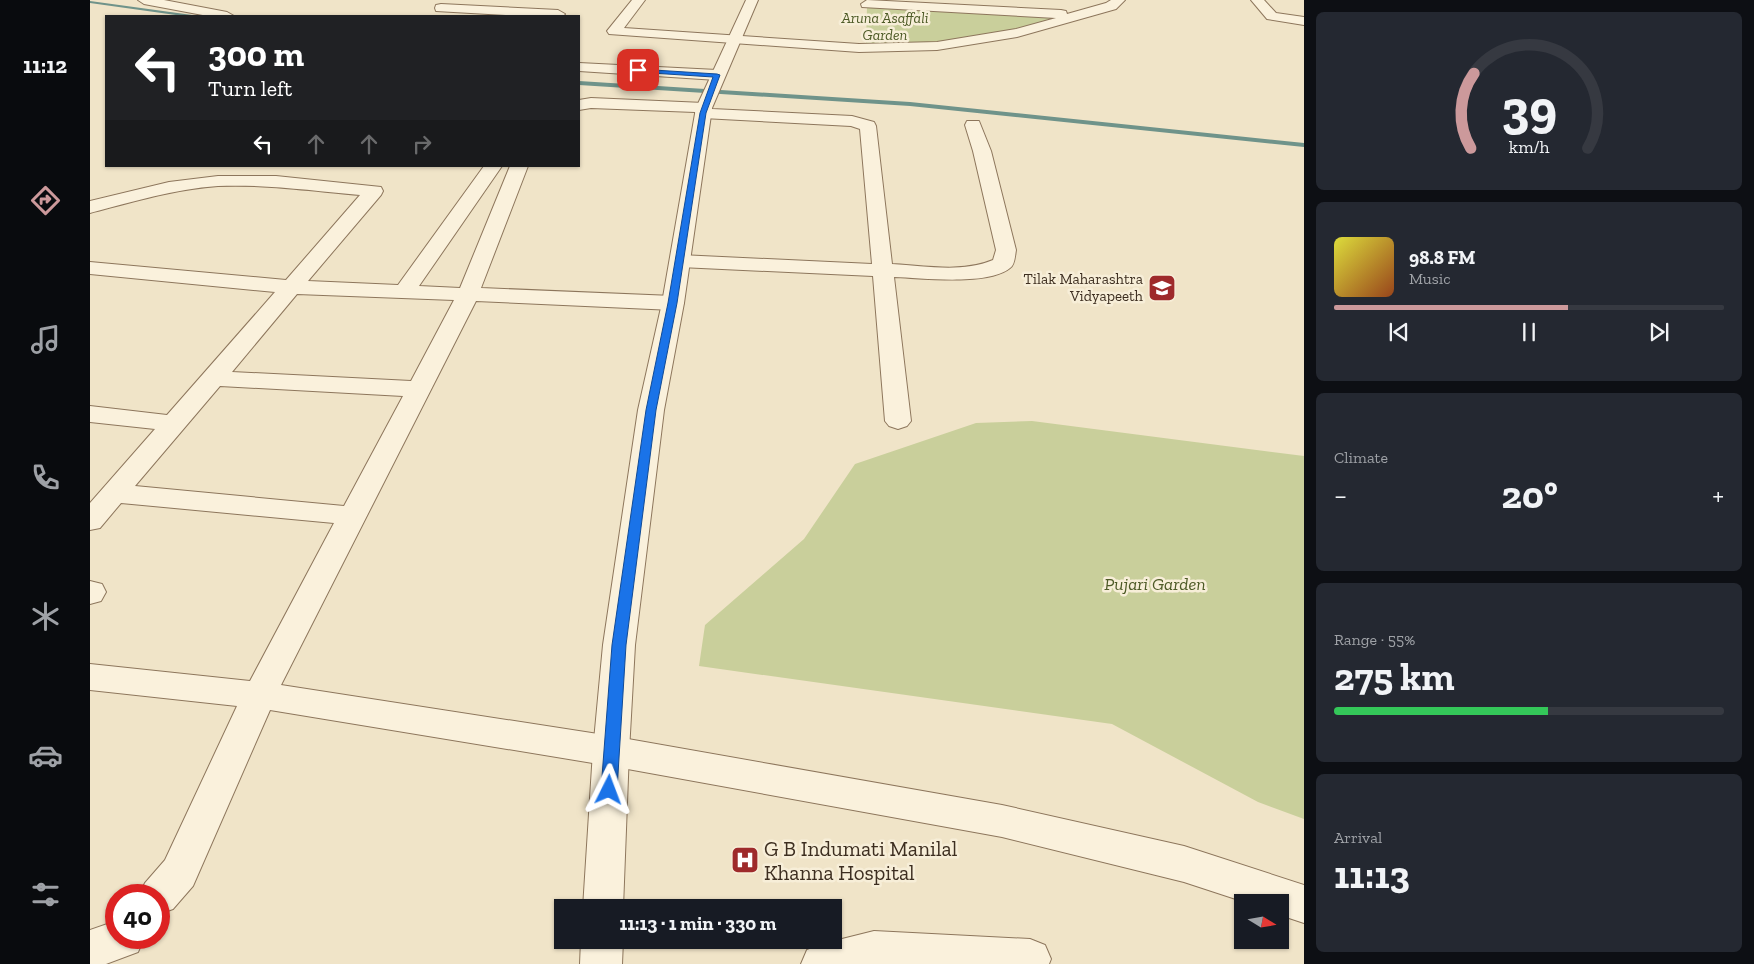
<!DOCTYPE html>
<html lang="en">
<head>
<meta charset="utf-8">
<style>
	:root { --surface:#171b24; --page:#242831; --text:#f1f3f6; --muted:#9ea1a6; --line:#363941; --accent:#cc999b }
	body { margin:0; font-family:"Zilla Slab",serif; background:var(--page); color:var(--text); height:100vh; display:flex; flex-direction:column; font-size:19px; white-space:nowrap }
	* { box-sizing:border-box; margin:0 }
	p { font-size:16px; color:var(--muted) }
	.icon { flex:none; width:28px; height:28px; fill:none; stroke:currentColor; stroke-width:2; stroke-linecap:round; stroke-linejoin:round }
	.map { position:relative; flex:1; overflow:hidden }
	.sheet { display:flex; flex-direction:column; gap:12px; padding:12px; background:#0d0f14; width:450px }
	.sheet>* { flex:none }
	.hud { position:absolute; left:15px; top:15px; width:475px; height:152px; border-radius:0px; box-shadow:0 1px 4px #0004; background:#202124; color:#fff; overflow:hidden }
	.needle { width:32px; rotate:101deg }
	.tools { position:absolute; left:1144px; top:894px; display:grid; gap:10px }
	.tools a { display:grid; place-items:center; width:55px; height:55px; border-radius:0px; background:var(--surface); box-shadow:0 1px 4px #0004; font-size:25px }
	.speed { position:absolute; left:15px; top:884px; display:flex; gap:10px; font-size:25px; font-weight:700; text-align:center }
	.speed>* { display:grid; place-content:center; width:65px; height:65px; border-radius:50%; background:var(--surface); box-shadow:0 1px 4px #0004; line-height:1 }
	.speed .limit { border:8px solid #d22; background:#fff; color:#111 }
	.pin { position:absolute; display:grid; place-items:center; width:42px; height:42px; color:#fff; margin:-21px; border-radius:10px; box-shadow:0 2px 8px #0006 }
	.me { position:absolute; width:55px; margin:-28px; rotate:3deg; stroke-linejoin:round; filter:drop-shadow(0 0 4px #0008) }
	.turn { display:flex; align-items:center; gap:18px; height:105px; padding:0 20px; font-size:22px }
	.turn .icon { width:65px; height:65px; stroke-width:2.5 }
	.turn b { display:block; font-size:35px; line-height:42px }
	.lanes { display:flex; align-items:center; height:48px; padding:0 20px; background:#0003; justify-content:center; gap:25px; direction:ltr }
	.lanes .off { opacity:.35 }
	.big { font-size:38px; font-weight:700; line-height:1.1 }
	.sheet .tile { flex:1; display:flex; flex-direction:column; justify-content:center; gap:8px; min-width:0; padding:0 18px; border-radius:8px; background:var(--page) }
	.sheet .dial { align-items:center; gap:0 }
	.dial svg { height:130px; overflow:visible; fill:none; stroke:var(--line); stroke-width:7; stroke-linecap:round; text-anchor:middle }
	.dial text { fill:var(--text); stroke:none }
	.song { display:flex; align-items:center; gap:15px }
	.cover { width:60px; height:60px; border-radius:8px; background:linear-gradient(135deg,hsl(60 70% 55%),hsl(20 70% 35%)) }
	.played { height:5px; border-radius:2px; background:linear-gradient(90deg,var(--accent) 60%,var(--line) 60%) }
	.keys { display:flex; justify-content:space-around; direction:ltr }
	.heat { display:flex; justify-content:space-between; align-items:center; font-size:28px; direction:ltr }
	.charge { height:8px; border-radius:4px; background:linear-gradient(90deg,#34c759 55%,var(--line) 0) }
	.trip { position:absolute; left:464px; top:899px; width:288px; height:50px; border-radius:0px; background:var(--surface); box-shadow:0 1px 4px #0004; font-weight:700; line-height:50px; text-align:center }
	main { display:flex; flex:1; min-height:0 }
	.tabs { display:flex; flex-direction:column; width:90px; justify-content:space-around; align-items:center; background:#090b0e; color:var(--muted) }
	.tabs .icon { width:35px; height:35px }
	.tabs .on { color:var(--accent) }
	.tabs b { font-size:22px; color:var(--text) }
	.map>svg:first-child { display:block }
</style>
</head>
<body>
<main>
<nav class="tabs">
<b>11:12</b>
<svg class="icon on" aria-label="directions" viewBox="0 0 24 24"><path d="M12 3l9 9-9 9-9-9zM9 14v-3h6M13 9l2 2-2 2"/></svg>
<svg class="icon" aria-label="music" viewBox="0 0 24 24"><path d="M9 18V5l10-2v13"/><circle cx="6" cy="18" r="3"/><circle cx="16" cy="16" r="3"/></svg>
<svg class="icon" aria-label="phone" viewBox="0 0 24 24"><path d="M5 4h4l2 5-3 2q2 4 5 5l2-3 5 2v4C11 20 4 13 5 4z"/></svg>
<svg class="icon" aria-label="climate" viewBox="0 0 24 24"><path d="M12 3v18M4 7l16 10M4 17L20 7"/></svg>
<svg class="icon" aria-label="car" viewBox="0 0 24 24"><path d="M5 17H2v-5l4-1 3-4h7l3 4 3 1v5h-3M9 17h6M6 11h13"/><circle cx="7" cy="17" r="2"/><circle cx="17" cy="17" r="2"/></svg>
<svg class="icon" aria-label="filters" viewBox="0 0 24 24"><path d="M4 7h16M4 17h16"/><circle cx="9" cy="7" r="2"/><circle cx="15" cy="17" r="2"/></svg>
</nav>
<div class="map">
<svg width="1214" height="964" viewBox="0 0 1214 964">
	<rect width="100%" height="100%" fill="#f0e4c8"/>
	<path fill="#c9cf9b" d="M777 6 973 14 927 33 848 43 776 46Z
		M942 421 1214 456V819L1168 802 1022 724 609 666 615 625 714 539 765 464 886 423Z"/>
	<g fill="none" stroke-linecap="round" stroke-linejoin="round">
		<path fill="#6f938a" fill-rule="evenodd" d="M0 1 102 15 104 16H93L0 3Z
			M489 81 820 102 1214 143V147L820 106 489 85Z"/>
		<defs>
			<path id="minor" d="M48 0H74L137 12 144 16H118L54 4Z
				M542 0H555L534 28 769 44 847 42 926 29 966 18 772 7 771 4 777 0 971 10 976 11 977 14 1016 3 1021 0H1035L1026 9 927 37 847 50 769 52 519 34 517 31Z
				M1161 0H1174L1186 13 1214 17V25L1177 19Z
				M351 4 468 10 475 14 473 16H435L346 11 345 8 346 5Z
				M489 63 627 70 632 72 635 75 632 78 627 80 489 71Z
				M501 98 614 103 620 105 622 109 762 116 784 122 786 126 802 264C836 266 872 273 903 260L906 250 883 151 875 125 877 121H889L901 151 926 250C925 255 925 265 920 268 898 286 832 278 804 277L821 421 817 426 808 429 799 426 795 421 783 276 590 267 583 265 580 261 583 257 590 255 782 264 770 129 761 126 613 118 607 116 605 112 501 108 489 110V100Z
				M394 166H412L329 286 370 288 420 166H438L391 288 583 296 591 298 594 303 591 308 583 310 386 301 191 685 521 736 912 805 1094 846 1214 885V923L1190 915V902H1155L1094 882 912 837 521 766 180 710 103 886 83 909 69 914V895H49L55 883 75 860 147 706 0 690V664L160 681 244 523 31 503 10 528 0 530V503L65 429 0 422V406L77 415 185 292 0 274V262L196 280 270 195C223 191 176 184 128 186 84 189 42 202 0 213V201L79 182 128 176H186L291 187 293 191 291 195 218 281 308 285ZM207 294 364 300 321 381 142 372ZM130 386 313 396 254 506 45 486Z
				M0 581 12 584 16 592 11 601 0 604Z
				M26 921V938H54L48 952 16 964H0V930Z
				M784 931 940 939 955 945 961 959 959 964H711L717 950 732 944Z"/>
			<path id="tertiary" d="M656 0H668L622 108 594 303 574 410 545 645 539 751 533 908H493L503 751 513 645 548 410 572 303 606 108Z
				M491 940H533L532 964H490Z"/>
		</defs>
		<use href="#minor" stroke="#8d765c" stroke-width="2"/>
		<use href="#tertiary" stroke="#8d765c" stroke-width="2"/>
		<use href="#minor" fill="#faf1dc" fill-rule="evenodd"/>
		<use href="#tertiary" fill="#faf1dc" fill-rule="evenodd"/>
	</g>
	<path fill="#1a73e8" stroke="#114b97" d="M548 69 627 74 630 75 616 113 587 303 566 410 536 645 527 790 524 795 519 797 514 795 511 790 522 645 556 410 578 303 610 113 623 77 546 72Z"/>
	<defs>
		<symbol id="university-square" viewBox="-11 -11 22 22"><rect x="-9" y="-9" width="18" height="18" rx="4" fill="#9e2a2b" stroke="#f7eed8"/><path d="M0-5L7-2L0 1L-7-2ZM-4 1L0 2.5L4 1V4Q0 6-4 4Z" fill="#fff"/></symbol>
		<symbol id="hospital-square" viewBox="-11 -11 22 22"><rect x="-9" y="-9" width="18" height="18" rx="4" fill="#9e2a2b" stroke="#f7eed8"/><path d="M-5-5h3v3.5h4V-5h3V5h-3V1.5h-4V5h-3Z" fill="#fff"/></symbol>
	</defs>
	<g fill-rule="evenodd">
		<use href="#university-square" x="1056" y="272" width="32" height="32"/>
		<use href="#hospital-square" x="639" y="844" width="32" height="32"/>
	</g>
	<g text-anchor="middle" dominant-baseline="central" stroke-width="5" stroke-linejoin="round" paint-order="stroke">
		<g font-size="15" font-style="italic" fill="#4d5a26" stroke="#f7eed8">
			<text x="795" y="18">Aruna Asaffali<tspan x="795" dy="17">Garden</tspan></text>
		</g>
		<g font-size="15" fill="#3d2e20" stroke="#f7eed8" text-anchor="end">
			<text x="1053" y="279">Tilak Maharashtra<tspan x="1053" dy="17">Vidyapeeth</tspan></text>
		</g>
		<g font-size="18" font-style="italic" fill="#4d5a26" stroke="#f7eed8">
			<text x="1065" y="584">Pujari Garden</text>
		</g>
		<g font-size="21" fill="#3d2e20" stroke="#f7eed8" text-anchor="start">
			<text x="674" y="848">G B Indumati Manilal<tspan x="674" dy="24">Khanna Hospital</tspan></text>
		</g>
	</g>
</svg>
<div class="tools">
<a><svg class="needle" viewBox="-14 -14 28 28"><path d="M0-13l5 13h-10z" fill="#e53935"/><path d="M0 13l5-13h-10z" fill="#9ea1a6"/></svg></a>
</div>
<div class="speed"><div class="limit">40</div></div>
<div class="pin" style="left:548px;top:70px;background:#d93025"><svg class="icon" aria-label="arrive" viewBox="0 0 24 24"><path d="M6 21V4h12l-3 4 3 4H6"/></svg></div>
<svg class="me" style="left:519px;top:790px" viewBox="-20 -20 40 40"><path d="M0-17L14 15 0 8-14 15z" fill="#1a73e8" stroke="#fff" stroke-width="4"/></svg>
<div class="trip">11:13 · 1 min · 330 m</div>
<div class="hud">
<div class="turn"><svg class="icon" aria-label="left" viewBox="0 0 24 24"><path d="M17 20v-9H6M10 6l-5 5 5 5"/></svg><div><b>300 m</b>Turn left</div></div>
<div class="lanes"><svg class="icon" aria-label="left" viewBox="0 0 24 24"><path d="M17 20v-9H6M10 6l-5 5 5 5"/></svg><svg class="icon off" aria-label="ahead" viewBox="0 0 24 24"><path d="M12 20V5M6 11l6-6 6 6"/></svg><svg class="icon off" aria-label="ahead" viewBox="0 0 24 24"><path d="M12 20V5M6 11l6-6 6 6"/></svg><svg class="icon off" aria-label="right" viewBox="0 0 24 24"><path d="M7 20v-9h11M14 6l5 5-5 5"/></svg></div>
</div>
</div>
<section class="sheet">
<div class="tile dial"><svg viewBox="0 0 100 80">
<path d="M14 69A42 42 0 1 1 86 69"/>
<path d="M14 69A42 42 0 0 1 16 23" stroke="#cc999b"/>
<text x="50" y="56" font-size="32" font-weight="700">39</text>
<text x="50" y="72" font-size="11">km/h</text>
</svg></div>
<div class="tile">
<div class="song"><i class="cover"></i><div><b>98.8 FM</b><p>Music</p></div></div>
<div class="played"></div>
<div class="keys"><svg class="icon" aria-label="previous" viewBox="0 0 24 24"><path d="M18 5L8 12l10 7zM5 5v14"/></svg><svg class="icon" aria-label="pause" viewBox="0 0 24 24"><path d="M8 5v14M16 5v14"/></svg><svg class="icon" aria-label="next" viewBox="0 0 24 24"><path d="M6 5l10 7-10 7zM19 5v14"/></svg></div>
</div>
<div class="tile"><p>Climate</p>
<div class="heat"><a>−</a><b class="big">20°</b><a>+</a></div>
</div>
<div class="tile"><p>Range · 55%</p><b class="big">275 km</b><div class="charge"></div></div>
<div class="tile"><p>Arrival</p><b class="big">11:13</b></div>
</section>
</main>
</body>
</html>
